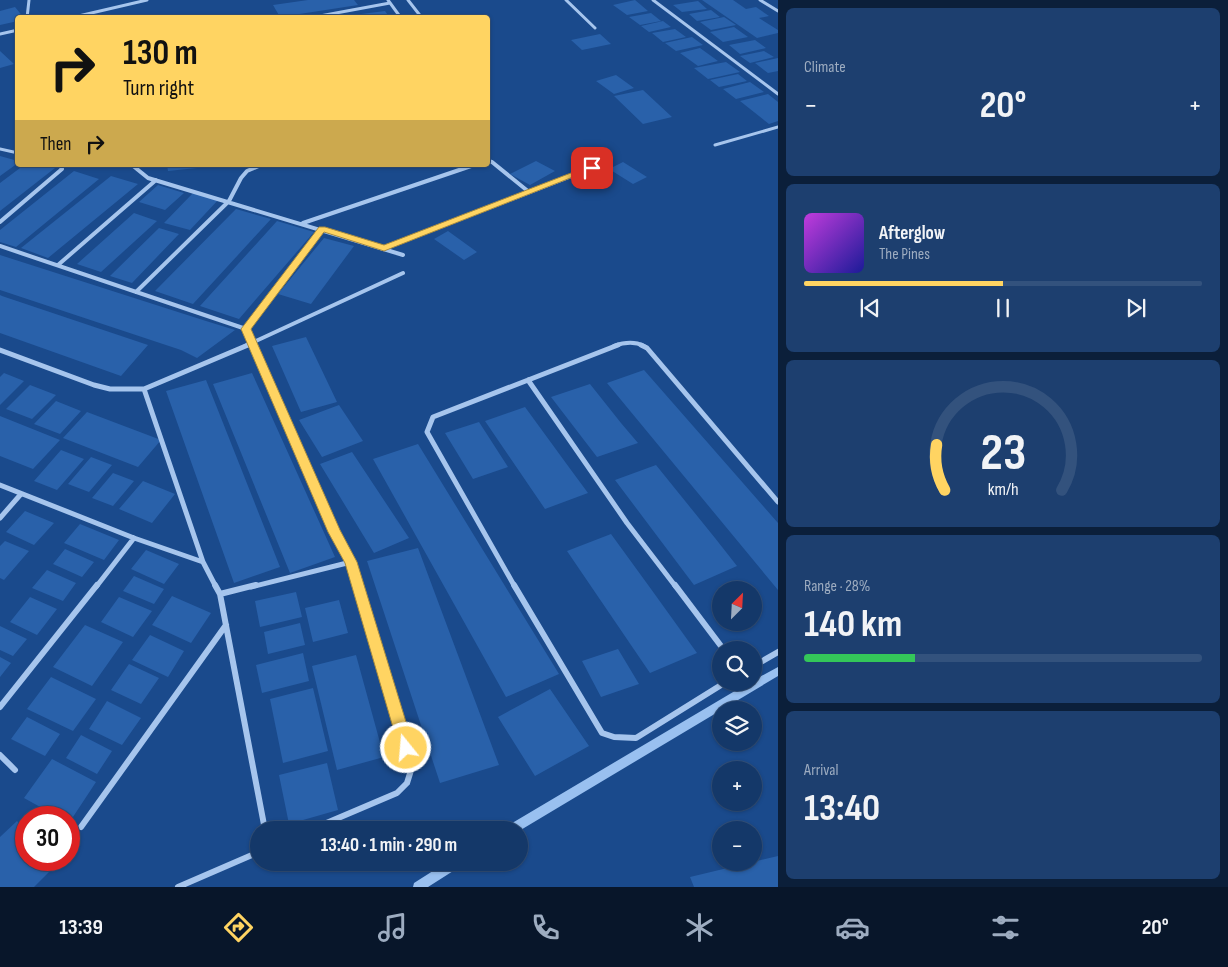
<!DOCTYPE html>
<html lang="en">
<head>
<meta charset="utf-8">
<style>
	:root { --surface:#143869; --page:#1d3f6f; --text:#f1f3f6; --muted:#9dacc0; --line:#33527d; --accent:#ffd462 }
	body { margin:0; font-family:"Sofia Sans Condensed",sans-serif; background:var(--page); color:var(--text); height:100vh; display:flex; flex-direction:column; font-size:19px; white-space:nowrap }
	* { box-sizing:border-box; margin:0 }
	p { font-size:16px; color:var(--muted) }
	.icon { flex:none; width:28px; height:28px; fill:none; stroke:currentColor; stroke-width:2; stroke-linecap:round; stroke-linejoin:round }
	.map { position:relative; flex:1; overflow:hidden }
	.details { display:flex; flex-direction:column; gap:8px; padding:8px; background:#0b1f3a; width:450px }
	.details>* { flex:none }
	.banner { position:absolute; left:15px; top:15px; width:475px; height:152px; border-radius:5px; box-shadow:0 1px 4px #0004,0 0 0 1px var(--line); background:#ffd462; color:#111; overflow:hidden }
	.needle { width:32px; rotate:24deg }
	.fabs { position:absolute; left:712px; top:581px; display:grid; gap:10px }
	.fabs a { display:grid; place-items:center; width:50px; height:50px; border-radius:50%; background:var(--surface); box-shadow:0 1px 4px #0004,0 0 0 1px var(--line); font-size:25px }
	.speed { position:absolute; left:15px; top:806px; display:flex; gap:10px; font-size:25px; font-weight:700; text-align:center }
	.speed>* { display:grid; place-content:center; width:65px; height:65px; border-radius:50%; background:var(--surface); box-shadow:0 1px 4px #0004,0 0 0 1px var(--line); line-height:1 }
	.speed .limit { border:8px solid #d22; background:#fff; color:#111 }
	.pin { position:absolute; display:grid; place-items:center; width:42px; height:42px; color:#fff; margin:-21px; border-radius:10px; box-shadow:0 2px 8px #0006 }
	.me { position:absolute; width:55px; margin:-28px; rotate:343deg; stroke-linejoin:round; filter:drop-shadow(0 0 4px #0008) }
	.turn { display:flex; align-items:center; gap:18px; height:105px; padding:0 25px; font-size:22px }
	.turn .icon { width:65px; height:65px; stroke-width:2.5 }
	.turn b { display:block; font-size:35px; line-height:42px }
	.then { display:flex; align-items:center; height:48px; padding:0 25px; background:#0003; gap:10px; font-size:19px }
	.big { font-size:38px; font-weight:700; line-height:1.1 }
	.details .card { flex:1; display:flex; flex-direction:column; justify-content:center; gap:8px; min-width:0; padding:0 18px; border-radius:8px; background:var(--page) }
	.details .dial { align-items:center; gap:0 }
	.dial svg { height:130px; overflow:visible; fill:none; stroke:var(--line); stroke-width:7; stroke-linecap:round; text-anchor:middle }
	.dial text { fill:var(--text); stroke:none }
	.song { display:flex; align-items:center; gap:15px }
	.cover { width:60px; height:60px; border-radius:8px; background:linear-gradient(135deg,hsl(290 70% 55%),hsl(240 70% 35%)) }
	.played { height:5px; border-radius:2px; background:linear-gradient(90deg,var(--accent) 50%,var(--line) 50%) }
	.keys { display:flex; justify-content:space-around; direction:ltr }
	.heat { display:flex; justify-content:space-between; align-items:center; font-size:28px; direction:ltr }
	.charge { height:8px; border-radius:4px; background:linear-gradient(90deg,#34c759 28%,var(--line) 0) }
	.trip { position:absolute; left:250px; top:821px; width:278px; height:50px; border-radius:25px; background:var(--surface); box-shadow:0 1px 4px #0004,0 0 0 1px var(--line); font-weight:700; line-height:50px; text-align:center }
	.tab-bar { display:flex; height:80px; justify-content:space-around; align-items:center; background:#08162a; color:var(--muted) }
	.tab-bar .icon { width:35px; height:35px }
	.tab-bar .current { color:var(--accent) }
	.tab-bar b { font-size:22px; color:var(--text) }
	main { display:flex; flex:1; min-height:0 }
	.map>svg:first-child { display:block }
</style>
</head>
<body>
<main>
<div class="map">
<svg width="778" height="887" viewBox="0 0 778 887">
	<rect width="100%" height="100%" fill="#1a4a8c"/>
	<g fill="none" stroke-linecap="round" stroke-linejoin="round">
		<path fill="#99c0f0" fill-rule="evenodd" d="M778 667V676L519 831V830H506L507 826 750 682H754V680Z
			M447 862H462L461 866 428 887H413L414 883Z"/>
	</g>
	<path fill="#2961aa" d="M308 0H354L358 5 280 17 273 5Z
		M635 0 648 11 627 15 613 5Z
		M702 0H733L746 9 756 7 769 16 759 18 778 30V33L757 38Z
		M698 1 707 9 682 12 673 5Z
		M15 7 24 18H18V21L0 25V11Z
		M711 10 720 17 697 21 689 14Z
		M385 11 390 18H363L361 14Z
		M651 13 661 21 640 25 629 17Z
		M724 17 736 25 711 30 700 22Z
		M663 21 671 27 649 32 641 26Z
		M734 27 748 37 723 42 710 32Z
		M675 29 686 37 663 42 652 33Z
		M600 34 611 44 582 50 571 40Z
		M692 37 703 45 676 51 665 43Z
		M755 40 766 48 740 54 729 45Z
		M700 48 718 61 698 66 680 53Z
		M0 51 14 64 0 68Z
		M764 51 774 57 750 63 740 56Z
		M778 58V71L768 73 755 63Z
		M726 62 740 72 708 79 694 68Z
		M738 74 747 81 719 87 710 80Z
		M616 75 634 88 614 94 596 81Z
		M750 82 764 92 736 99 723 89Z
		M643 90 672 117 643 124 614 96Z
		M768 94 778 102V121L769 124 740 101Z
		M0 156 18 161V163L0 176Z
		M536 161 555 171 530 185 510 174Z
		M623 162 647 177 633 184 609 169Z
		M24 165H46L55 168 0 211V183Z
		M167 165H206L207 167 168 171Z
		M74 171 99 179 16 247 0 242V230Z
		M111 176 138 184 48 258 21 248Z
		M158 185 184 193 165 210 139 202Z
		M193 193 219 199 190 230 164 223Z
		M236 209 271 219 193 304 155 291Z
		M134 213 157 221 101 272 77 264Z
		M277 221 314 232 239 319 200 306Z
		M159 228 179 234 132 283 110 276Z
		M448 231 477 252 464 260 434 239Z
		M324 238 354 246 311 304 278 294Z
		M0 255 206 321 235 330 197 358 181 350 0 290Z
		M0 295 2 296 148 345 121 376 0 333Z
		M306 337 337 402 301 412 272 346Z
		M644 370 778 523V590L607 383Z
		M4 373 24 381 0 405V377Z
		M252 373 335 557 290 573 213 384Z
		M206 380 280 567 234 583 166 391Z
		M590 384 621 423 638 443 597 457 551 397Z
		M30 385 56 395 32 419 6 409Z
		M56 401 81 411 60 434 34 424Z
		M339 405 363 441 322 457 299 420Z
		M525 407 571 470 588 493 545 509 485 421Z
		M87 412 161 440 138 467 63 438Z
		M0 416 60 440 33 469 0 456Z
		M479 422 508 467 473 479 445 433Z
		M418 444 478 542 559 674 506 697 373 459Z
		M61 450 84 459 57 490 34 481Z
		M352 452 409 538 374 553 320 464Z
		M91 457 112 465 89 492 68 484Z
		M656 465 715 538 737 566 694 585 615 480Z
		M113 473 134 481 113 506 92 498Z
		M143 481 175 494 152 523 119 509Z
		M25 511 54 523 34 545 6 532Z
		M80 524 119 540 104 560 64 543Z
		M611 534 651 589 697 653 650 673 567 551Z
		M5 541 29 551 4 580 0 578V546Z
		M418 548 499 765 440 783 367 561Z
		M65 549 94 562 82 577 53 564Z
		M146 550 179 564 164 584 131 569Z
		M47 570 76 583 63 601 32 588Z
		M134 576 164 589 154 604 123 591Z
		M296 592 302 617 260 627 255 601Z
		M172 596 211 613 191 643 152 625Z
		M30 597 57 609 37 635 10 622Z
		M119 597 152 611 133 637 101 622Z
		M339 600 348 633 313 642 305 608Z
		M300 623 305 645 268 654 264 632Z
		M85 625 123 642 92 686 53 667Z
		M0 626 27 639 13 656 0 650Z
		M150 635 184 651 168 677 132 660Z
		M618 649 639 684 601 697 582 661Z
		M303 653 309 681 262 693 256 665Z
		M356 655 384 757 337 770 312 666Z
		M0 657 11 663 0 677Z
		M129 664 159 678 141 704 111 690Z
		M51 677 96 699 73 731 27 709Z
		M313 688 328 751 283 763 270 699Z
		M550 689 589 746 535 776 498 717Z
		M107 701 141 718 122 745 89 729Z
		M27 717 60 734 45 756 11 739Z
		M81 735 112 751 97 774 66 758Z
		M52 759 96 782 69 823V818H60L24 798Z
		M327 763 338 810 289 824 279 775Z
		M17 821 26 831V860H53L57 864 34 887H0V837Z
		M778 856V887H694L690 877Z"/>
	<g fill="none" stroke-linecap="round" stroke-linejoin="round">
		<path stroke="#a6c5ed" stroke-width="3" d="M388 0 401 18
			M408 0 422 18
			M566 0 595 28
			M653 0 778 94
			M760 0 778 11
			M27 18 29 0
			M70 18 147 0
			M309 18 390 3
			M0 34 18 30
			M715 145 778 127
			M0 149 18 153"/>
		<path stroke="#a6c5ed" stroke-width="4" d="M488 161 492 162 529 192
			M132 165 148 178 403 255
			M0 222 62 169 60 165
			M303 223 474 165
			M0 246 246 329
			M384 248 608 162
			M58 265 156 180
			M136 292 229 201 241 178 247 171 261 165
			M246 329 253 346
			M246 329 322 229
			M245 346 403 273
			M614 346C625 342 634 341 644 346"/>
		<path stroke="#a6c5ed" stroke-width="5" d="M253 345 335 532 351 562 358 587
			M641 345 647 348 778 502
			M0 350 94 385 110 389H144L248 345
			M528 380 627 523 676 587
			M144 389 203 562 216 587
			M0 485 134 538 203 562
			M0 518 21 494
			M96 587 134 538
			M251 587 351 562
			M515 587 427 432 433 417 618 345"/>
		<path stroke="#a6c5ed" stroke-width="6" d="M215 585 220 594 265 830
			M514 585 602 733 614 737 636 738 726 682
			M675 585 724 650
			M220 594 256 585
			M754 666 778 652
			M0 707 97 585
			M0 755 15 770
			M81 827 226 625
			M310 830 397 793 407 783 412 767 358 585
			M178 887 259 852"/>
	</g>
	<path fill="#ffd462" stroke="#a68a40" d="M589 166 596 168 384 251 324 232 251 329 340 530 357 562 414 748 412 753 406 755 401 753 399 748 345 563 328 532 241 329 319 227H325L384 245Z"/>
</svg>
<div class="fabs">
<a><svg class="needle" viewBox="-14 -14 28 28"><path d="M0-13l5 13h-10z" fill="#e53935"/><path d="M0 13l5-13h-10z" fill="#9dacc0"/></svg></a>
<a><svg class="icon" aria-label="search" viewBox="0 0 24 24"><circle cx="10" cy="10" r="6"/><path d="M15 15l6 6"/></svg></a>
<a><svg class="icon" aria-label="layers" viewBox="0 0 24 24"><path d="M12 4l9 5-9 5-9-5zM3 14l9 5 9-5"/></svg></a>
<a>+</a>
<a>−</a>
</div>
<div class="speed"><div class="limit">30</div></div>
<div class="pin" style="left:592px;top:168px;background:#d93025"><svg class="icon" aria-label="arrive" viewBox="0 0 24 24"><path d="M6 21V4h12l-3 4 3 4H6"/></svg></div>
<svg class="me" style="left:406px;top:748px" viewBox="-20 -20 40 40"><circle r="17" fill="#ffd462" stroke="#fff" stroke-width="3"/><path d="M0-11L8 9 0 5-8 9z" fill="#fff"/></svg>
<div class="trip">13:40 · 1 min · 290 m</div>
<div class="banner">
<div class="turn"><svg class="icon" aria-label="right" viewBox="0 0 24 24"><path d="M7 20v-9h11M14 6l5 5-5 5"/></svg><div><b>130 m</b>Turn right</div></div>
<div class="then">Then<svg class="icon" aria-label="right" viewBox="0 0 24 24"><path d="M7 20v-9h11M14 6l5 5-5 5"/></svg></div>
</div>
</div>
<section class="details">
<div class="card"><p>Climate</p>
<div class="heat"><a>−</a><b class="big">20°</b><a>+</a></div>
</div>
<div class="card">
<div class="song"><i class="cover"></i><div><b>Afterglow</b><p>The Pines</p></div></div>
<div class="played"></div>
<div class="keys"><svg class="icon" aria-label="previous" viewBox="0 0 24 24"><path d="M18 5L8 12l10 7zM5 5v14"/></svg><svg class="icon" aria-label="pause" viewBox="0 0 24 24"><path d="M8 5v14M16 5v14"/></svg><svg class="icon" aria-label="next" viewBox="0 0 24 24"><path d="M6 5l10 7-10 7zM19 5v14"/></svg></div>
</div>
<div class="card dial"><svg viewBox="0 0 100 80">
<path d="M14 69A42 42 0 1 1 86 69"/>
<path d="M14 69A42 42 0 0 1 9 41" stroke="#ffd462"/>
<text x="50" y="56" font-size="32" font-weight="700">23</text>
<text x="50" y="72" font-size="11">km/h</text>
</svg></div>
<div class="card"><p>Range · 28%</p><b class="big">140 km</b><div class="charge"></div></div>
<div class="card"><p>Arrival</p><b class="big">13:40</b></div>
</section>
</main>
<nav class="tab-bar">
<b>13:39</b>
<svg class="icon current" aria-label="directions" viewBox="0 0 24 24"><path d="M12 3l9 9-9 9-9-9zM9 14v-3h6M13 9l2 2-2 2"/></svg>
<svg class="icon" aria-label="music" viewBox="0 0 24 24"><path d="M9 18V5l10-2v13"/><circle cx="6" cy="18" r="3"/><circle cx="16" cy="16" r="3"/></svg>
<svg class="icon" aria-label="phone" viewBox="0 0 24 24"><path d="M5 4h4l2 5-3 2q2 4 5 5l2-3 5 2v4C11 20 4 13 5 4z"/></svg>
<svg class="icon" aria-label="climate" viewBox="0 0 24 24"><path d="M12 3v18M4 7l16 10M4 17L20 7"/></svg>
<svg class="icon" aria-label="car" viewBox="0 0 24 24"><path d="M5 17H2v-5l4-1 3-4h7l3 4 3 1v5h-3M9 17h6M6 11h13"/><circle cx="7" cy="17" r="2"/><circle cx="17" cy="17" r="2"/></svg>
<svg class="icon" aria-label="filters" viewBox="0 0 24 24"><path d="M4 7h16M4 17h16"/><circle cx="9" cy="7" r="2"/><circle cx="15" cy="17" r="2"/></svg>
<b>20°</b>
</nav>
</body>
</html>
